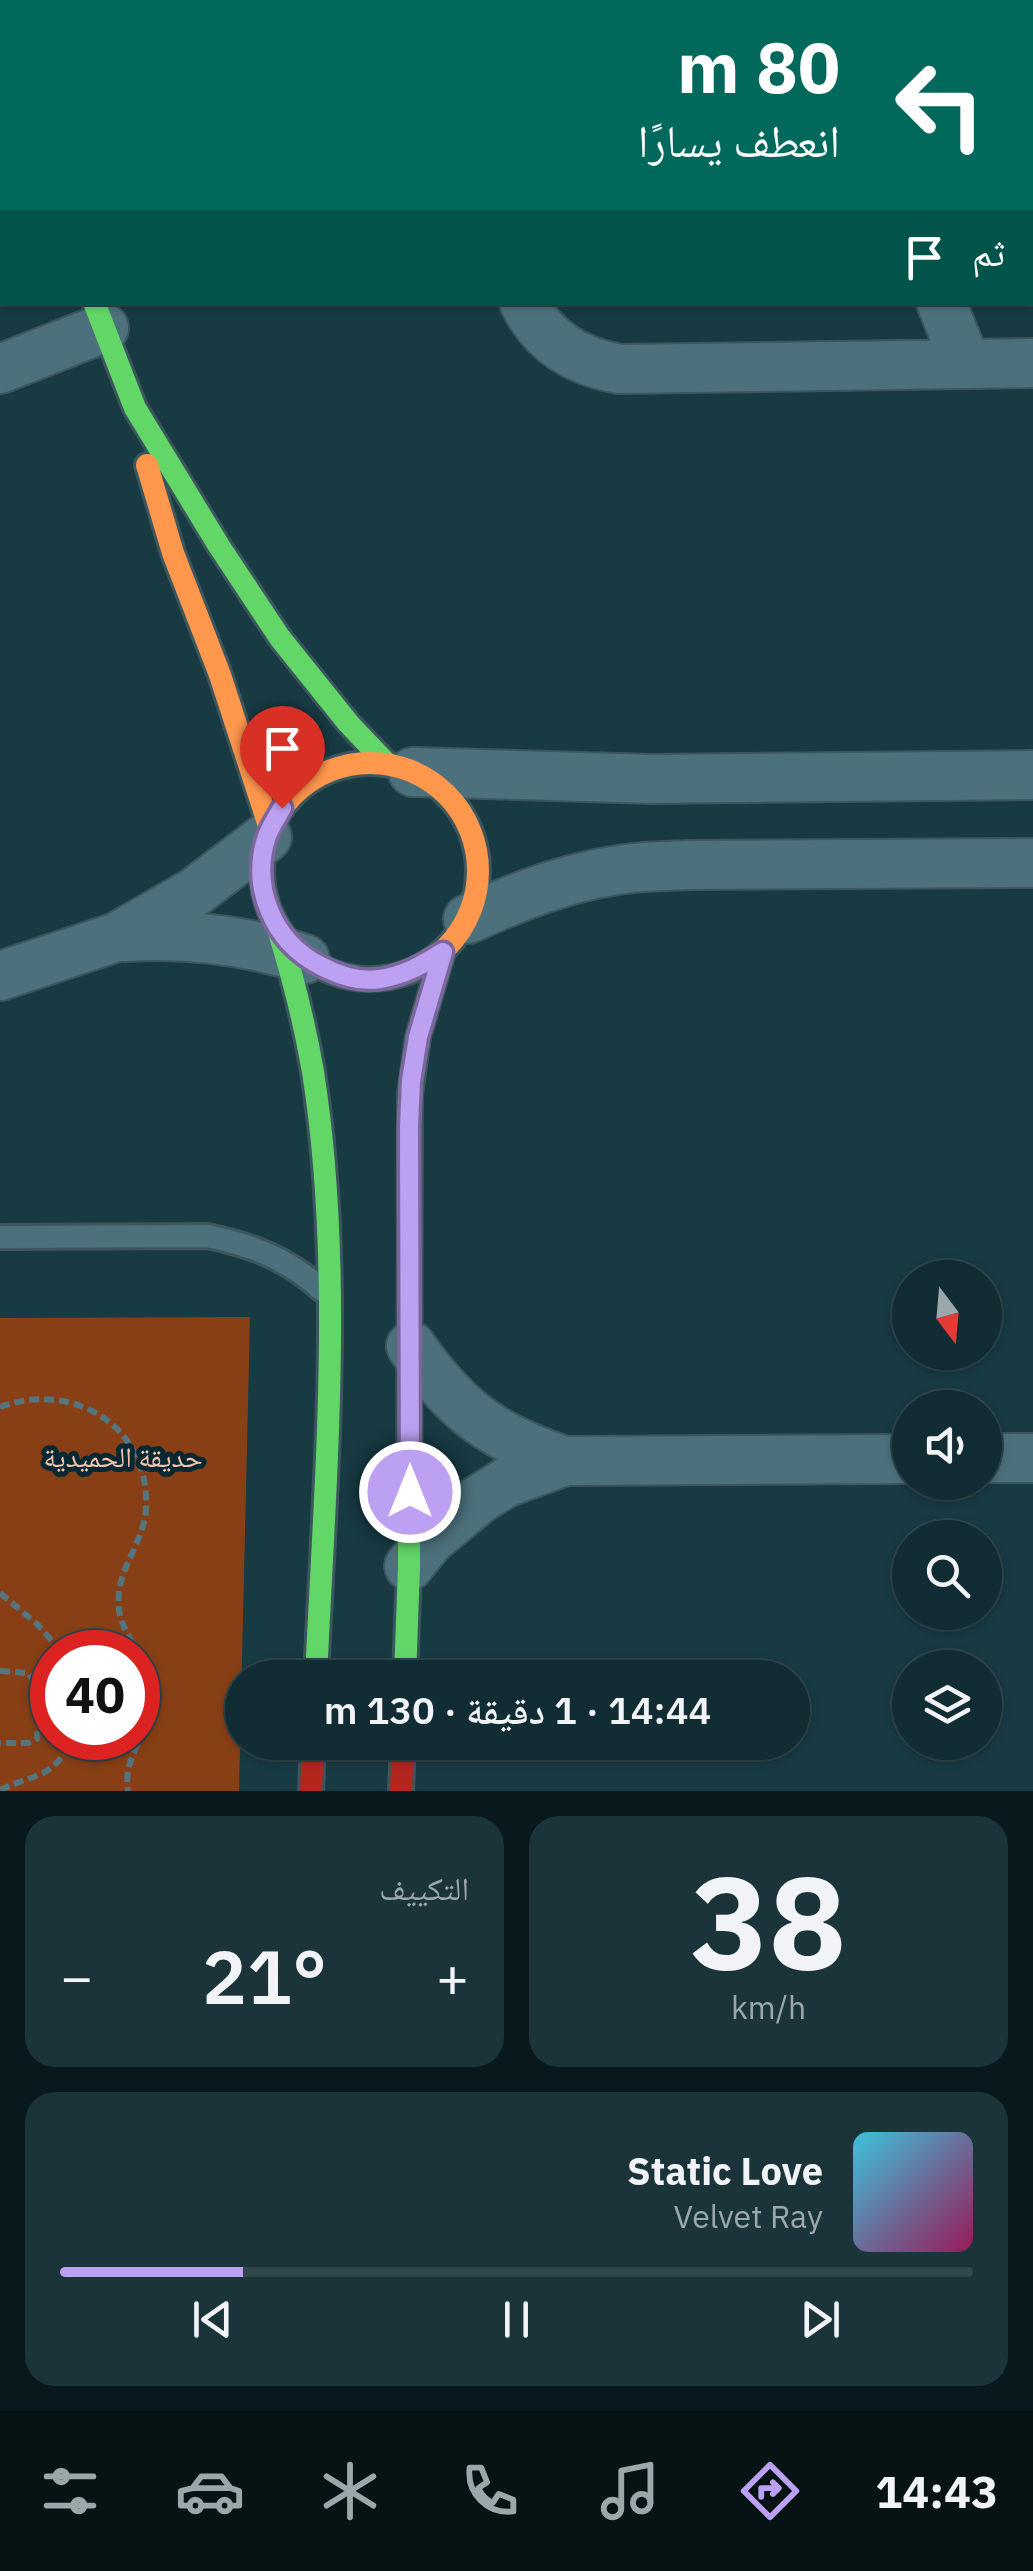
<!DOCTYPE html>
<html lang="ar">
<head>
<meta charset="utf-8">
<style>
	:root { --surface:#112c32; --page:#1a343a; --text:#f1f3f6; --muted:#9ca7ac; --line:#30484d; --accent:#bca0f2 }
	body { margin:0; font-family:"IBM Plex Sans","Noto Naskh Arabic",sans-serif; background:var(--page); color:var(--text); direction:rtl; height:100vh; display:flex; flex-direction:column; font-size:38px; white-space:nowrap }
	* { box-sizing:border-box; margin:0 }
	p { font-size:32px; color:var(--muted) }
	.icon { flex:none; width:55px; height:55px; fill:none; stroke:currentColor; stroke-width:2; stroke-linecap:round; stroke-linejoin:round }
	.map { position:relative; height:1791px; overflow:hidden; direction:ltr }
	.sheet { display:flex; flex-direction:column; gap:25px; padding:25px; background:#09181c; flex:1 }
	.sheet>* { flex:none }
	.guide { position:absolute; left:0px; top:0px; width:1035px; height:305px; box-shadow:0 2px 8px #0004,0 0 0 2px var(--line); direction:rtl; background:#00695c; color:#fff; overflow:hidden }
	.needle { width:65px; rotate:164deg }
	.fabs { position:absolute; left:892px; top:1260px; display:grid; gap:20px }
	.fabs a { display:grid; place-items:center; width:110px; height:110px; border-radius:50%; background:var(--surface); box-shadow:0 2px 8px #0004,0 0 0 2px var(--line); font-size:50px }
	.speed { position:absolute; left:30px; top:1630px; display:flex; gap:20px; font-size:50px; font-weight:700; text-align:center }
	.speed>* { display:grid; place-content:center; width:130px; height:130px; border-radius:50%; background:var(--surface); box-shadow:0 2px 8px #0004,0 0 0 2px var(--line); line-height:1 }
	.speed .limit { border:15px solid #d22; background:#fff; color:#111 }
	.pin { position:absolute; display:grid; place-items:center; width:85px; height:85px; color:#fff; margin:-102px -42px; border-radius:50% 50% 50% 0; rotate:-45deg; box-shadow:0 0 10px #0007 }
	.pin .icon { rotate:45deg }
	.me { position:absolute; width:110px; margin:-55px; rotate:0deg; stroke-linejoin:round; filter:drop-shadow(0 0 8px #0008) }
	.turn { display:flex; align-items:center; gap:35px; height:210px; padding:0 30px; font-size:45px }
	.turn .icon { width:130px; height:130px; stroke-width:2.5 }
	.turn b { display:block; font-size:70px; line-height:85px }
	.then { display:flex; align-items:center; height:95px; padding:0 30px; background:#0003; gap:20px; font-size:38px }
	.big { font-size:75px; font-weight:600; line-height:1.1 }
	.sheet .card { flex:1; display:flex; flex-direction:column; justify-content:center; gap:15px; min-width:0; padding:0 35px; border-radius:30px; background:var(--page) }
	.sheet .dial { align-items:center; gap:0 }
	.dial b { font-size:130px; line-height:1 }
	.song { display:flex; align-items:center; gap:30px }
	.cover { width:120px; height:120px; border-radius:15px; background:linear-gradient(135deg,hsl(190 70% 55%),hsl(330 70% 35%)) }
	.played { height:10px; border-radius:5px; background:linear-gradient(90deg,var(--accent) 20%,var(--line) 20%) }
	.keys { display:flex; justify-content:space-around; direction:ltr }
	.heat { display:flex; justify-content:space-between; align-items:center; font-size:55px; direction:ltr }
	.sheet .tiles { flex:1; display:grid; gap:25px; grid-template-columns:1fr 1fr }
	.card:last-child { grid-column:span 2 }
	.trip { position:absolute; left:225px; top:1660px; width:585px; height:100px; border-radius:50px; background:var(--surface); box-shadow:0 2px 8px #0004,0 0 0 2px var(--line); font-weight:600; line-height:100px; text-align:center; direction:rtl }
	.menu { display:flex; height:160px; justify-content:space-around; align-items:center; background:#071214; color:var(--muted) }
	.menu .icon { width:70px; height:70px }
	.menu .active { color:var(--accent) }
	.menu b { font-size:45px; color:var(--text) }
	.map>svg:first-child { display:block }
</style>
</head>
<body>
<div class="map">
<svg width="1033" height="1791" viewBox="0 0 1033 1791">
	<rect width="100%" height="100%" fill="#173a43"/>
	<path fill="#883f16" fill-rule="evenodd" d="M250 1317 239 1791H0V1318ZM52 1652H138V1738H52Z"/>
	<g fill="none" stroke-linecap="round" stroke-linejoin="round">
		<defs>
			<path id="lane" d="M0 1237 207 1236C252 1245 288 1259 322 1290"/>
			<path id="street" d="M410 0 411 2
				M823 0 824 2
				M524 302C543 342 578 362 620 369L1033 363
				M941 302 966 364
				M0 369 104 328
				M413 772 652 779 1033 775
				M468 919C521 895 575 874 633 868 652 866 670 866 689 865L1033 863
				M125 937C188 933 246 940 305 959
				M0 976 117 937 195 892 267 837
				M411 1346C455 1409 491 1437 565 1461
				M985 1458H1033
				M409 1566 429 1541 478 1500 505 1483 565 1461 910 1459"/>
			<path id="fast" d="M94 302 135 408 219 546 280 638 349 724 387 764
				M279 932C293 978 305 1025 313 1072 344 1268 325 1480 316 1678
				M405 1678 409 1566 410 1094"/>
			<path id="slow" d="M147 465 173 553 220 675 270 829
				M262 871a108 108 0 1 1 216 0a108 108 0 1 1-216 0Z"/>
			<path id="jam" d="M0 67 2 73
				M410 1094 418 1037 443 951
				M311 1791 313 1742
				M401 1791 403 1742"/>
		</defs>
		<use href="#lane" stroke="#3c565e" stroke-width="28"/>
		<use href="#street" stroke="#3c565e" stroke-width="52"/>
		<use href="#fast" stroke="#3c565e" stroke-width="28"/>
		<use href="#slow" stroke="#3c565e" stroke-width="28"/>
		<use href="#jam" stroke="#3c565e" stroke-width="28"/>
		<path stroke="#55757e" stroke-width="6" stroke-dasharray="10 5" stroke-linecap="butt" d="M0 1407C73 1380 150 1426 146 1508 144 1545 114 1571 119 1609 123 1643 158 1663 155 1698 152 1733 122 1753 128 1791
			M0 1593 37 1624 62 1652
			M0 1671 28 1673 40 1690 37 1739 29 1743H0
			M0 1790C39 1772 51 1780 74 1738"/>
		<use href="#lane" stroke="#4c717d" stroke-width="22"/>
		<use href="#street" stroke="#4c717d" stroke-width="48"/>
		<use href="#fast" stroke="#63d668" stroke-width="22"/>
		<use href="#slow" stroke="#ff974d" stroke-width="22"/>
		<use href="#jam" stroke="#b3261e" stroke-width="22"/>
	</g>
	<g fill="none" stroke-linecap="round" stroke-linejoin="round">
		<defs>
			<path id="route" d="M282 808C277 817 271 826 267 836 250 887 273 942 321 966 338 975 360 982 380 979 405 975 422 965 443 952L418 1037 411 1081 409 1126 410 1492"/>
		</defs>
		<use href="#route" stroke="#7a689d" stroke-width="25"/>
		<use href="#route" stroke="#bca0f2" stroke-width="18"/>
	</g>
	<g text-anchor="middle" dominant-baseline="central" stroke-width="10" stroke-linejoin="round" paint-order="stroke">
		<g font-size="28" fill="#fdc4ac" stroke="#052833">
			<text x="123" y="1456">حديقة الحميدية</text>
		</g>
	</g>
</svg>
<div class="fabs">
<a><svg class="needle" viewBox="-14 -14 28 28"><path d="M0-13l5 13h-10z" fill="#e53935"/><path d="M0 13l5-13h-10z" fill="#9ca7ac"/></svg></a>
<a><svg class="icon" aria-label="sound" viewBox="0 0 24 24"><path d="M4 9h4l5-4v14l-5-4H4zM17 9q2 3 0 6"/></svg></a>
<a><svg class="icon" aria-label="search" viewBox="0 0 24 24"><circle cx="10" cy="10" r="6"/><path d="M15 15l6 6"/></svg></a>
<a><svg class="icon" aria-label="layers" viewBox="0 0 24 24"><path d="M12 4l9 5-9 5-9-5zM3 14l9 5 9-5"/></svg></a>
</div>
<div class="speed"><div class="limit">40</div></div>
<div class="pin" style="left:282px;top:808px;background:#d93025"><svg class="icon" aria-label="arrive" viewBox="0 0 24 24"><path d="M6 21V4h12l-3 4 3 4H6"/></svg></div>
<svg class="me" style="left:410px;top:1492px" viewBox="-20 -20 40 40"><circle r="17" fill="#bca0f2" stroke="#fff" stroke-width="3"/><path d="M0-11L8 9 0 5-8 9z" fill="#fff"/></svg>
<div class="trip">14:44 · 1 دقيقة · 130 m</div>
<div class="guide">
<div class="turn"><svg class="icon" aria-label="left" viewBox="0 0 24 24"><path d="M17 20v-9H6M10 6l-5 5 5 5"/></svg><div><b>80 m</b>انعطف يسارًا</div></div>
<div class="then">ثم<svg class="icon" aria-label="arrive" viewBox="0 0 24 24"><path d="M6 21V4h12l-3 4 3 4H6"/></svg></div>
</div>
</div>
<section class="sheet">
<div class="tiles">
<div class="card dial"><b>38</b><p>km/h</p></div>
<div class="card"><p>التكييف</p>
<div class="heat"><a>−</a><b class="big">21°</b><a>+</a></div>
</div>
<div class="card">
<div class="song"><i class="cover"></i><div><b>Static Love</b><p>Velvet Ray</p></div></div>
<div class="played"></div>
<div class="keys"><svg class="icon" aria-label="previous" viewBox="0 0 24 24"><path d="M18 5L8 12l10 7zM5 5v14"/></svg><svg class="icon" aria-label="pause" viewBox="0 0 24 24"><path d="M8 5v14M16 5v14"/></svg><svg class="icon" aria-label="next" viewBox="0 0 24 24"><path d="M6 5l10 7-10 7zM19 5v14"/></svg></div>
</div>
</div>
</section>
<nav class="menu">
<b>14:43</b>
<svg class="icon active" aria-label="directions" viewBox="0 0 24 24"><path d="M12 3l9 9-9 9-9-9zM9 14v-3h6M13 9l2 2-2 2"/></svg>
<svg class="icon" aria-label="music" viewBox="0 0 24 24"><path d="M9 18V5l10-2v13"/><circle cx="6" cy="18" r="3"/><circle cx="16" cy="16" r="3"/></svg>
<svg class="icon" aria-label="phone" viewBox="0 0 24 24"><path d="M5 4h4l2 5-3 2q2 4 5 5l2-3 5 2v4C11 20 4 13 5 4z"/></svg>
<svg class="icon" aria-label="climate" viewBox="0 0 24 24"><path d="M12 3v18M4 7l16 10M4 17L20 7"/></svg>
<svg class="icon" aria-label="car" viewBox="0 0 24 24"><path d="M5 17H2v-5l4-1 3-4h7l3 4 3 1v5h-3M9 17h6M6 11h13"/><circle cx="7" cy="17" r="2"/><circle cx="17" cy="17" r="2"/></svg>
<svg class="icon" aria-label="filters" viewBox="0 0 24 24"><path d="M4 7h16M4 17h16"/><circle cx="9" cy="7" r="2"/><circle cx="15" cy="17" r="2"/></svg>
</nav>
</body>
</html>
